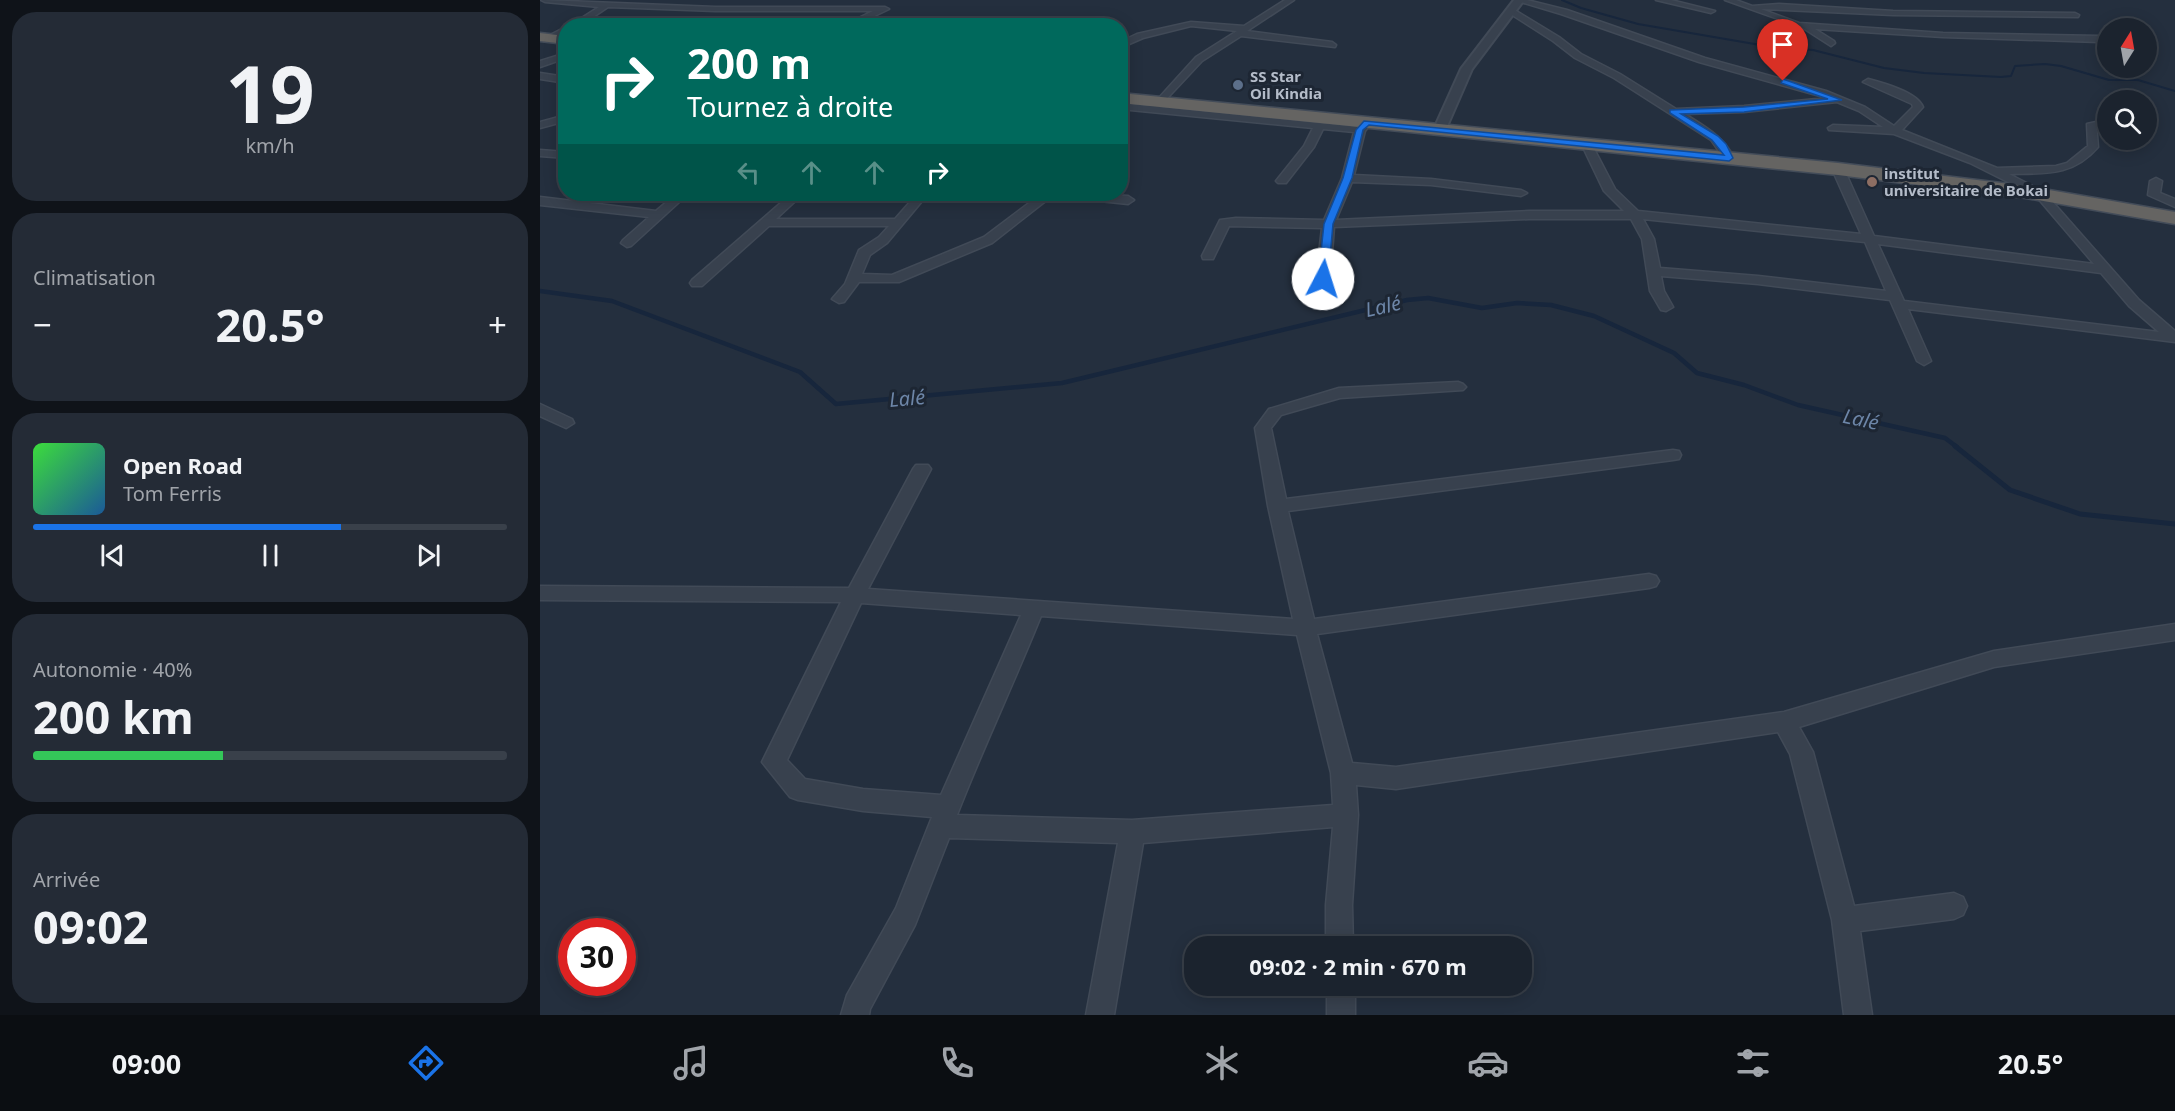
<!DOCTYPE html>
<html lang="fr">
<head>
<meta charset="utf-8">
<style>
	:root { --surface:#1b232e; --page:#242b36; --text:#f1f3f6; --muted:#a0a4aa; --line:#39404a; --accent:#1a73e8 }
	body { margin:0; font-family:"Noto Sans",sans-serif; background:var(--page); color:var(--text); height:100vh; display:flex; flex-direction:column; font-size:22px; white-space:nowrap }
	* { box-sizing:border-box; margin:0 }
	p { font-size:20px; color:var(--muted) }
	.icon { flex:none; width:33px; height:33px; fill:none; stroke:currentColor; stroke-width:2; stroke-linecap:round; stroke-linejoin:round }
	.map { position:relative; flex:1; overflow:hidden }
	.side { display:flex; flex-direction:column; gap:12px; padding:12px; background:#0f1319; width:540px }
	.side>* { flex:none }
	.guide { position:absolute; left:18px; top:18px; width:570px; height:183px; border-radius:24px; box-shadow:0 3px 15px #0003,0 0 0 2px var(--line); background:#00695c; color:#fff; overflow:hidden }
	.needle { width:39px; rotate:11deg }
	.controls { position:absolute; left:1557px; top:18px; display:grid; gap:12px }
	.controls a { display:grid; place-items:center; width:60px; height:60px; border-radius:50%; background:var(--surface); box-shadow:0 3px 15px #0003,0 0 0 2px var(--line); font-size:30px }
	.speed { position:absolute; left:18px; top:918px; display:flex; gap:12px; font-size:30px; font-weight:700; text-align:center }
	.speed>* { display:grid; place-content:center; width:78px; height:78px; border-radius:50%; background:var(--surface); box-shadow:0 3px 15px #0003,0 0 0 2px var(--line); line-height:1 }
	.speed .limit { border:9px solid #d22; background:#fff; color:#111 }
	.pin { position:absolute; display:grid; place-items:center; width:51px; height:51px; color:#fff; margin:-62px -26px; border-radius:50% 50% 50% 0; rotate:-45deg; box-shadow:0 0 6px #0007 }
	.pin .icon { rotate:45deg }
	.me { position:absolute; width:66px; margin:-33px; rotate:5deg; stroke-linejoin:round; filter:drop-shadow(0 0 4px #0008) }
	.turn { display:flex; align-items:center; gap:21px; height:126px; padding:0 30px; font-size:27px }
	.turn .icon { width:78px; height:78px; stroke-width:2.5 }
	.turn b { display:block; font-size:42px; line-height:51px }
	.lanes { display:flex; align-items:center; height:57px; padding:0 30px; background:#0003; justify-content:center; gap:30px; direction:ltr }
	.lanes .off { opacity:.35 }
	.big { font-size:45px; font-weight:700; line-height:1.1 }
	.side .card { flex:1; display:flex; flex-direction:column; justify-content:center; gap:9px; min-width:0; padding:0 21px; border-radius:24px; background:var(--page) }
	.side .dial { align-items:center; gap:0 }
	.dial b { font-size:78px; line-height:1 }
	.song { display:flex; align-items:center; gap:18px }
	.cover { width:72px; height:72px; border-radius:9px; background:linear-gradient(135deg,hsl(120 70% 55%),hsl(210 70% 35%)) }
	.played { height:6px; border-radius:3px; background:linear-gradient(90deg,var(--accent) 65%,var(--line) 65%) }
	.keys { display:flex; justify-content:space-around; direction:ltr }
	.heat { display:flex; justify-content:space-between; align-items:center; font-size:33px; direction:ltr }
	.charge { height:9px; border-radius:4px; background:linear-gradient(90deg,#34c759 40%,var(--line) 0) }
	.trip { position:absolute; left:644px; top:936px; width:348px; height:60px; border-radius:24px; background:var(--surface); box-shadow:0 3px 15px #0003,0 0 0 2px var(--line); font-weight:700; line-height:60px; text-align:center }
	.menu { display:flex; height:96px; justify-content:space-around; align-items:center; background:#0b0e12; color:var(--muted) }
	.menu .icon { width:42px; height:42px }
	.menu .current { color:var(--accent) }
	.menu b { font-size:27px; color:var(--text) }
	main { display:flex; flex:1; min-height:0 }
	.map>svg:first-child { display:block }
</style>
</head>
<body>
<main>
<section class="side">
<div class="card dial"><b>19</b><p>km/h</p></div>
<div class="card"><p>Climatisation</p>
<div class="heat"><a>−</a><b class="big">20.5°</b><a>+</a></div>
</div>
<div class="card">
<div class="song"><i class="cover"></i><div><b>Open Road</b><p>Tom Ferris</p></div></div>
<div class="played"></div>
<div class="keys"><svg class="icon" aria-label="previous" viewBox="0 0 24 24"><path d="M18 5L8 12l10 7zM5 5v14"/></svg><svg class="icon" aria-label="pause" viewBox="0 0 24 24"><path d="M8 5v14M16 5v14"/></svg><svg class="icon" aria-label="next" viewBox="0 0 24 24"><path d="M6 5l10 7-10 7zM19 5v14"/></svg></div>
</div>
<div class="card"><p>Autonomie · 40%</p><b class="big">200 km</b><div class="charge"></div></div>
<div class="card"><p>Arrivée</p><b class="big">09:02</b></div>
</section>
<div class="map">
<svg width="1635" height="1015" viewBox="0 0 1635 1015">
	<rect width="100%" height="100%" fill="#242f3e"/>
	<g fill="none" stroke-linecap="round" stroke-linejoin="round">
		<path stroke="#17263c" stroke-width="2" d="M1022 0 1041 8 1098 24 1232 47 1273 50 1344 68 1384 73 1461 77 1471 76 1475 66 1505 64 1521 66 1569 80H1598L1635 91"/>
		<path stroke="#17263c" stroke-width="4.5" d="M0 291 72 301 260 372 296 404 522 383 867 300 888 298 942 308 977 303 1011 305 1054 316 1134 353 1157 373 1204 385 1258 405 1405 438 1417 447"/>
		<path stroke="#17263c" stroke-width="5" d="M1415 446 1470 490 1540 514 1635 524"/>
		<defs>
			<path id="minor" d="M1 0 175 7H345L349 9 314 26H302L333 11H175L68 7 40 26H29L59 7 5 2Z
				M745 0H754L707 31 792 42 796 45 795 47 701 36 662 61 619 107 817 127 827 119 832 122 825 131 814 175 891 179 981 190 987 193 981 196 891 185 812 182 796 220 989 211H1084L1064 191 1041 143 1046 140 1051 143 1075 189 1098 211 1321 234 1292 169 1298 166 1304 169 1334 236 1554 264 1496 196 1430 163 1354 134 1289 130 1288 128 1293 125 1343 127 1319 111 1297 102 1204 112 1145 114C1165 127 1183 136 1194 158L1193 160H1185L1171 140 1074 78 1035 58 1013 41 966 11 973 9 1019 37 1041 54 1080 74 1136 109 1204 106 1287 98 1159 62 1021 14 974 0H987L1027 10 1165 58 1286 91 1325 107 1354 126 1373 107 1372 104 1323 82 1328 79C1343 83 1377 92 1383 107L1362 130 1457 168 1516 166 1527 163 1548 146 1547 124 1556 122 1558 147C1532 177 1505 173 1469 174L1504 192 1599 300 1635 331V342L1368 309 1391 361 1384 365 1377 361 1350 300 1218 284 1121 276 1124 291 1133 307 1126 311 1121 310 1110 291 1102 239 1091 219H989L794 227 790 279 783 283 776 279 782 228 689 226 673 259H663L662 256 680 220 696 218 784 220 802 178 814 132 783 129 774 147 746 183H738L736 181 764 146 773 128 580 109V103L608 106 617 100 656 57 697 31 651 26 603 38 580 48V42L597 34 651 22 704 26ZM1103 219 1325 242 1346 291 1218 276 1120 268 1114 239ZM1338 244 1561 273 1589 306 1619 332 1364 301Z
				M1116 0H1131L1175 11 1171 13Z
				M1185 0H1196L1212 6 1239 4 1353 11 1535 13 1539 15 1538 17 1353 15 1221 9 1259 23 1403 33 1559 36 1563 39 1559 42 1403 37 1275 29 1294 41 1295 43 1291 46 1263 28Z
				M26 27V32L11 40 4 38Z
				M26 53V58L0 67V61Z
				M0 73 26 77V83L0 79Z
				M26 115V121L0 128V122Z
				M0 150 26 152V158L0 156Z
				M1616 178 1622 181 1620 193 1635 199V207L1608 195 1610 181Z
				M136 194H148L91 246 87 247 81 243 83 240 109 217 0 205V197L116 211Z
				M251 194H263L236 219H355L377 194H388L347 243 330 255 322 274 352 275 444 237 501 194H552L588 196 594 200 588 204 512 196 452 243 359 282H319L304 302 299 303 292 299 305 284 319 250 339 237 349 226H229L162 286H152L150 283 152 280Z
				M918 382 923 384 926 387 923 390 800 398 741 415 731 428 746 499 1133 450 1139 451 1141 455 1139 459 1133 460 748 511 774 619 1109 574 1116 576 1119 581 1116 586 1109 588 777 634 812 763 856 767 1244 712 1454 651 1635 624V640L1454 667 1259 727 1273 752 1314 906 1414 893 1423 897 1427 906 1423 915 1414 919 1320 931 1332 1015H1304L1292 920 1250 754 1238 732 856 789 816 785 818 815 812 905 813 946H786V905L793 827 603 843 574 1015H546L578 843 409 838 375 925 330 1009 329 1015H301L307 995 356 908 392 817 323 811 258 800 250 797 222 762 301 602 0 600V586L309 588 373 469 376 465H388L391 469 328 589 753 619 728 506 715 428 729 409 799 388ZM321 603 481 615 401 795 323 789 265 779 247 760ZM501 616 757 635 791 773 793 805 592 820 417 815C443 748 474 683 501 616Z
				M0 404 32 419 34 423 26 428 0 416Z
				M787 986H815V1015H787Z"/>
			<path id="tertiary" d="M974 0H984L932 69 905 131 904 134H894L893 131 921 69Z"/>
			<path id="trunk" d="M0 33 26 36V44L0 41Z
				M580 93 1298 163 1486 186 1635 212V224L1486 198 1298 175 580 103Z"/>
		</defs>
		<use href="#minor" stroke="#414a57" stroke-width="3"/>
		<use href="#tertiary" stroke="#414a57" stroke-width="4"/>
		<use href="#trunk" stroke="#434c59" stroke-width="3"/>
		<use href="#minor" fill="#38414e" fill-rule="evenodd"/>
		<use href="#tertiary" fill="#38414e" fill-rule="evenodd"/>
		<use href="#trunk" fill="#656462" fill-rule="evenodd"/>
	</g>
	<path fill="#1a73e8" stroke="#114b97" stroke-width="1.5" d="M1243 79 1302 100 1204 112 1141 114 1178 136 1186 144 1193 158 1189 161 829 125 823 130 812 178 793 224 788 279 783 282 778 279 784 224 803 178 816 130 824 121 1184 155 1172 140 1130 113V110L1204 107 1288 99 1241 83Z"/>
	<circle fill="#5c6f8a" stroke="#1d2633" stroke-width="2" cx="698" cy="85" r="6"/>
	<circle fill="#8d6e63" stroke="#1d2633" stroke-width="2" cx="1332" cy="182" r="6"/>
	<g text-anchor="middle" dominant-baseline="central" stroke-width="6" stroke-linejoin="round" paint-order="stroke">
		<g font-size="15" font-weight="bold" fill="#b4bcc9" stroke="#1d2633" text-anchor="start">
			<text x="710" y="76">SS Star<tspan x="710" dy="17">Oil Kindia</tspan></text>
			<text x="1344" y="173">institut<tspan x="1344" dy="17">universitaire de Bokai</tspan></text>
		</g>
		<g font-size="20" font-style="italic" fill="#6d86a8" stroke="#1d2633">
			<text transform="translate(843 306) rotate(-13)">Lalé</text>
			<text transform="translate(367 398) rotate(-5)">Lalé</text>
			<text transform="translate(1321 419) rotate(12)">Lalé</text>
		</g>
	</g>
</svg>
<div class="controls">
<a><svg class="needle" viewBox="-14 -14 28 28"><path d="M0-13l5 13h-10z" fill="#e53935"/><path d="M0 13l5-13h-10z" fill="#a0a4aa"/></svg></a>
<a><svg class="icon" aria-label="search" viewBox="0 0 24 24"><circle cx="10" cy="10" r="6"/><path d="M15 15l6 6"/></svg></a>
</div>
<div class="speed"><div class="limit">30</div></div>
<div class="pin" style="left:1243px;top:81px;background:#d93025"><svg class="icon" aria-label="arrive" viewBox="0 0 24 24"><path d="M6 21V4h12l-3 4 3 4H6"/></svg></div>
<svg class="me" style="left:783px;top:279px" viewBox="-20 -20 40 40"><circle r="19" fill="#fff"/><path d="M0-13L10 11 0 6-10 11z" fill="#1a73e8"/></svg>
<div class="trip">09:02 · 2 min · 670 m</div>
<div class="guide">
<div class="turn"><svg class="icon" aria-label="right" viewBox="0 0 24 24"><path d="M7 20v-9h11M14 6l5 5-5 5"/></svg><div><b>200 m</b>Tournez à droite</div></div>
<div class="lanes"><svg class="icon off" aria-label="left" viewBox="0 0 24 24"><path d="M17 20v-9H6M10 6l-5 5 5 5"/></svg><svg class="icon off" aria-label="ahead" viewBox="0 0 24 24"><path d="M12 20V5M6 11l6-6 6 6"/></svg><svg class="icon off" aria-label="ahead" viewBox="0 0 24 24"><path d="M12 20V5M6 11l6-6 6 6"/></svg><svg class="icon" aria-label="right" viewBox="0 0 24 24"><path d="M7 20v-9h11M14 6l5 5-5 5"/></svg></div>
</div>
</div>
</main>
<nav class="menu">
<b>09:00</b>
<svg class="icon current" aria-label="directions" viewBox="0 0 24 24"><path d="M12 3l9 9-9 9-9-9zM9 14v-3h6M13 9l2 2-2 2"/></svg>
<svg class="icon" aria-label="music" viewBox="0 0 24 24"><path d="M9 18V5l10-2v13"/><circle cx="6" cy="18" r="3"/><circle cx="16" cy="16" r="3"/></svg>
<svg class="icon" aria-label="phone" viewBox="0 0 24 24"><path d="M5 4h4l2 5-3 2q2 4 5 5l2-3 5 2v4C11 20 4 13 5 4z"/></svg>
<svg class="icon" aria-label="climate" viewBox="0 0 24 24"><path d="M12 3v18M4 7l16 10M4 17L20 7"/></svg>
<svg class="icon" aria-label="car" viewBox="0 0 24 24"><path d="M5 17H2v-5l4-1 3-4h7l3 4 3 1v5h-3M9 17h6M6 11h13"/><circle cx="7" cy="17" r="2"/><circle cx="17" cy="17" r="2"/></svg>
<svg class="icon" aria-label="filters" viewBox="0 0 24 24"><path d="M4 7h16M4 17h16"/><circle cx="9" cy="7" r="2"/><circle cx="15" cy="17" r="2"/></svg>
<b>20.5°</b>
</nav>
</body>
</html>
